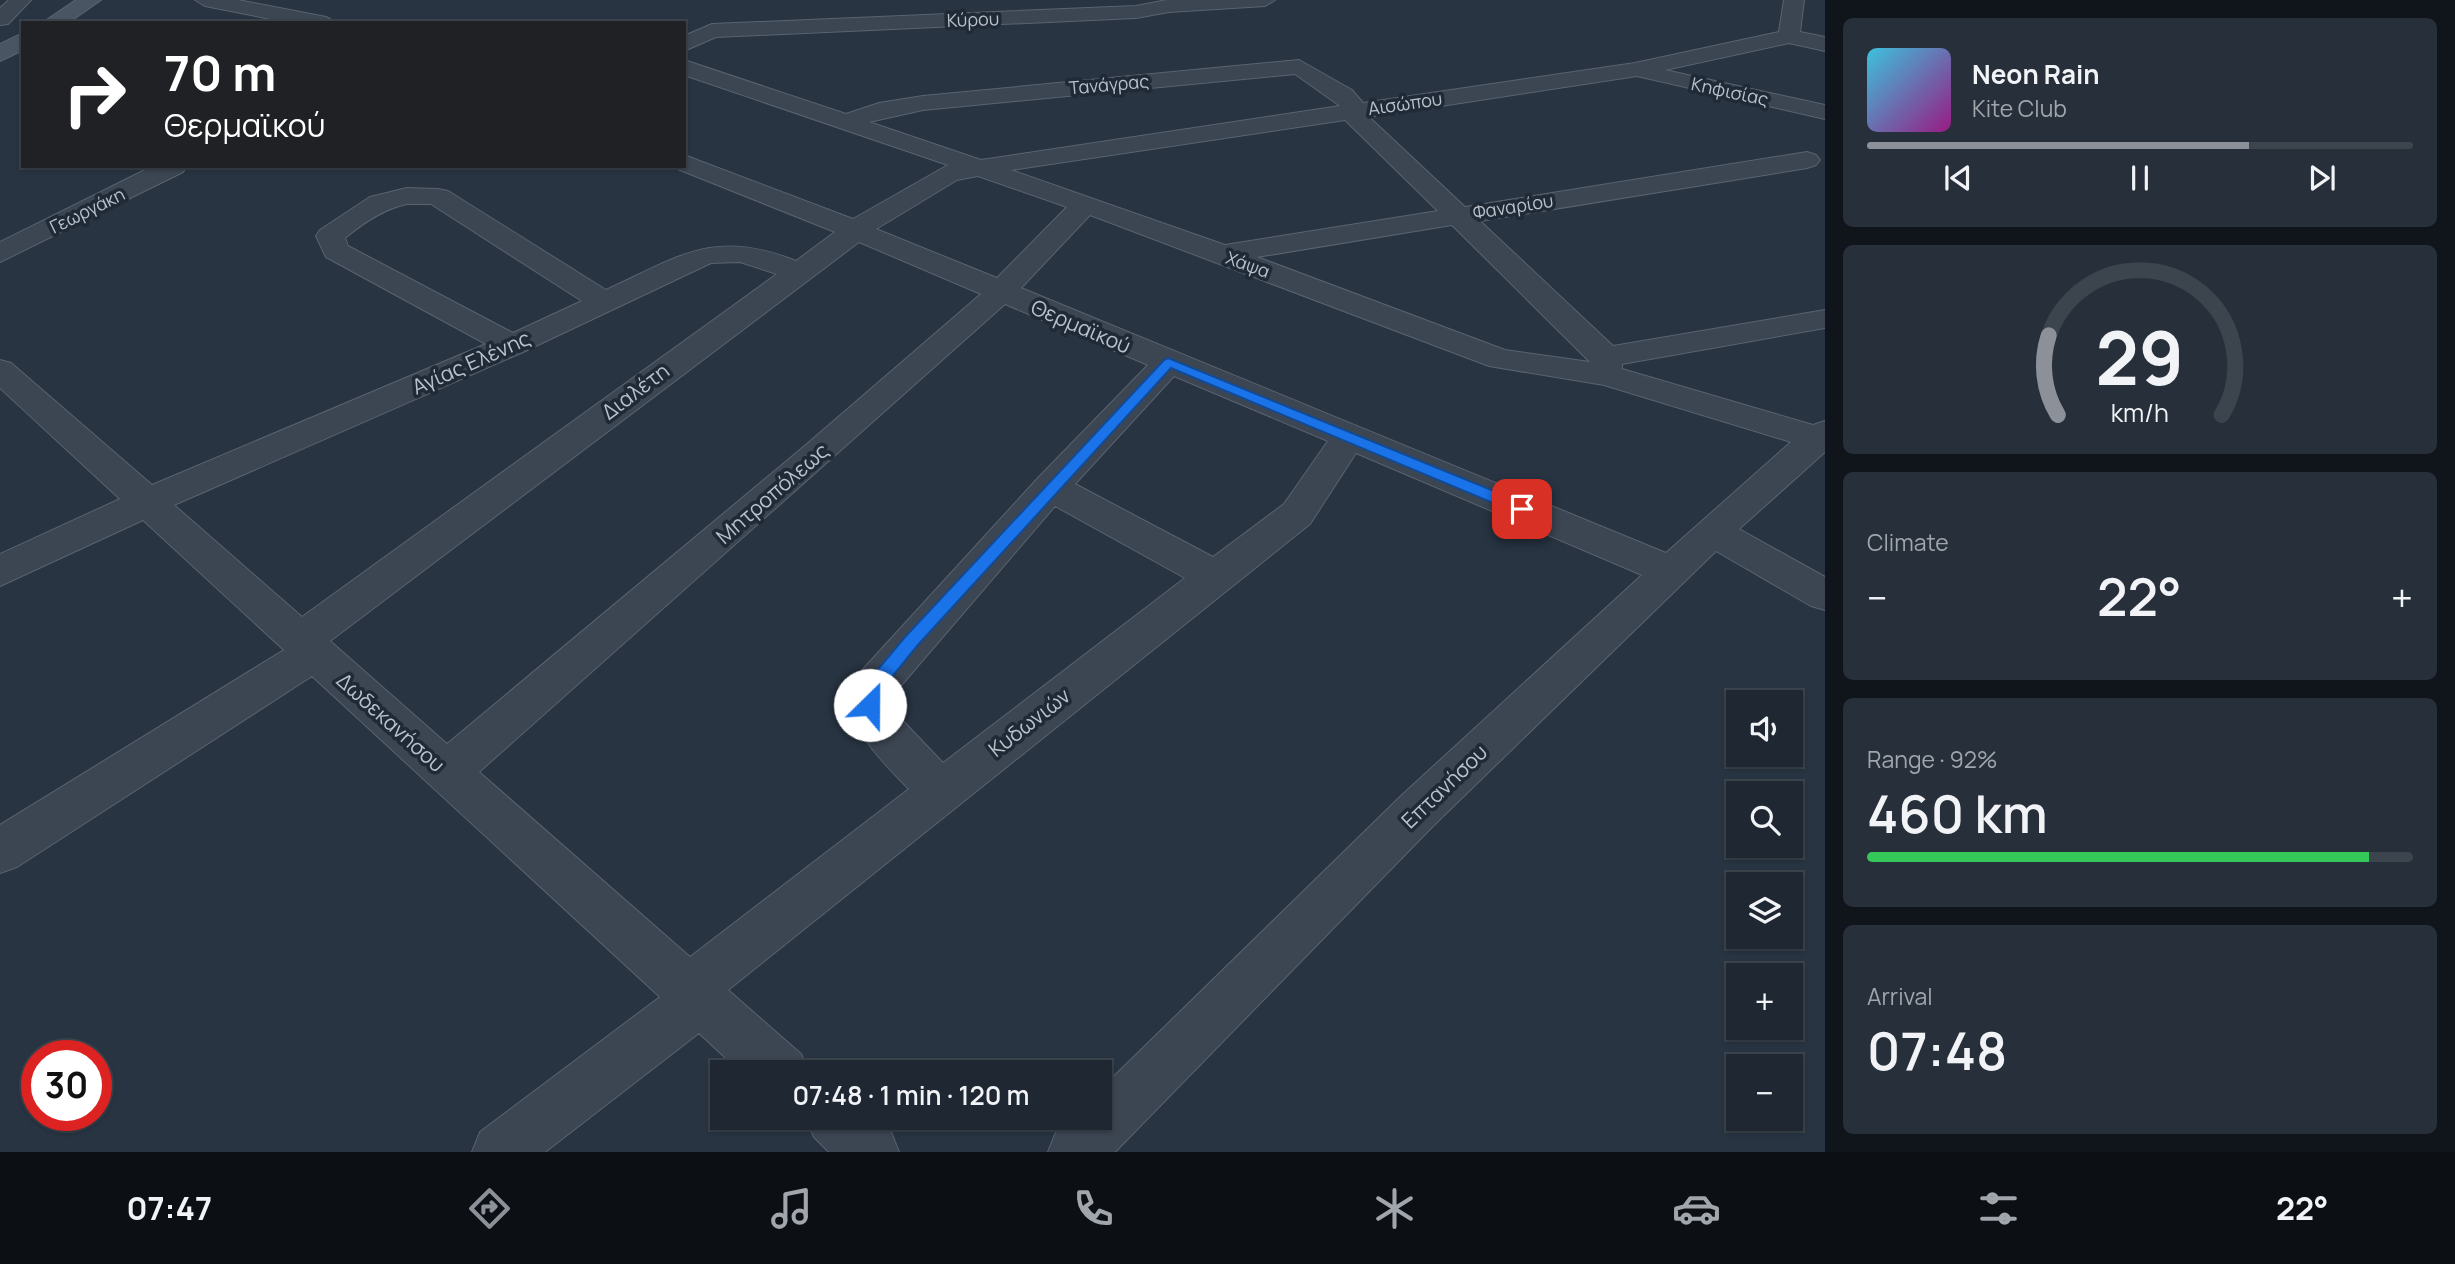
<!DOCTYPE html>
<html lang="en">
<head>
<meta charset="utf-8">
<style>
	:root { --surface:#1e2732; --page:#262f3a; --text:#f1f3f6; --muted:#a1a5ac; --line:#3c444d; --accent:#8c9099 }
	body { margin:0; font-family:Manrope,sans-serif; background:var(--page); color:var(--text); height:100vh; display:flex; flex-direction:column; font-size:26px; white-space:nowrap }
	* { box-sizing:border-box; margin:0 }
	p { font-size:23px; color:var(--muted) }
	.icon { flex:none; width:38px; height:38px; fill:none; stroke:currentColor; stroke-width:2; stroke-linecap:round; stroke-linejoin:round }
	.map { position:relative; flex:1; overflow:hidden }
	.details { display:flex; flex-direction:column; gap:18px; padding:18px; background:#10151c; width:630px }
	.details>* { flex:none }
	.guide { position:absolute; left:21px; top:21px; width:665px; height:147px; border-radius:0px; box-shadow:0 2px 5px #0004,0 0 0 2px var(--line); background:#202124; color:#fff; overflow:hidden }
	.fabs { position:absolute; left:1726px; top:690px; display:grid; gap:14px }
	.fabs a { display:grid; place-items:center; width:77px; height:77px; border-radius:0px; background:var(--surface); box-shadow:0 2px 5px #0004,0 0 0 2px var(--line); font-size:35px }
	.speed { position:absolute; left:21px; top:1040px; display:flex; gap:14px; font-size:35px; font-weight:700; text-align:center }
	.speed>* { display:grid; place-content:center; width:91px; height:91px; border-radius:50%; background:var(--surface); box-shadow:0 2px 5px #0004,0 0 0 2px var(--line); line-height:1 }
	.speed .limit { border:10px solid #d22; background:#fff; color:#111 }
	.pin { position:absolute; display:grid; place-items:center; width:60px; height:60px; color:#fff; margin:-30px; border-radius:14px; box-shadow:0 4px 10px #0006 }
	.me { position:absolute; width:77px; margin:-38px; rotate:23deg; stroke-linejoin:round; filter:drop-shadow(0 0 5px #0008) }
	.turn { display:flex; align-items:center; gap:24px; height:147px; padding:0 28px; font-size:32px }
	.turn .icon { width:91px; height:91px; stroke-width:2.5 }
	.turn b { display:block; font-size:49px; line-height:60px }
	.big { font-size:52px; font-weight:600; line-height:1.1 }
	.details .tile { flex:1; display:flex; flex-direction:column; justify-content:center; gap:10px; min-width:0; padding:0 24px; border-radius:10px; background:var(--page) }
	.details .dial { align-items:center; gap:0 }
	.dial svg { height:182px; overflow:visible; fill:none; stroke:var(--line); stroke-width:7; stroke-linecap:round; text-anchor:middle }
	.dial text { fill:var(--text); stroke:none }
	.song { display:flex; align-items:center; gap:21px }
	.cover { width:84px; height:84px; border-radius:10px; background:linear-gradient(135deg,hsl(190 70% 55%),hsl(310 70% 35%)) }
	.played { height:7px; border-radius:4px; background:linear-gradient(90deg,var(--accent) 70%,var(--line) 70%) }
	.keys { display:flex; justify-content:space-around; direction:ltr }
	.heat { display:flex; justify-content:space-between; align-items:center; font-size:38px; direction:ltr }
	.charge { height:10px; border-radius:5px; background:linear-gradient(90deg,#34c759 92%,var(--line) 0) }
	.trip { position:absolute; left:710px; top:1060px; width:402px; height:70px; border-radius:0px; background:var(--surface); box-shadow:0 2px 5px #0004,0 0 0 2px var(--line); font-weight:600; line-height:70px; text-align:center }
	.tab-bar { display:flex; height:112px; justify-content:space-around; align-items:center; background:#0c1014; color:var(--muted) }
	.tab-bar .icon { width:49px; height:49px }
	.tab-bar .current { color:var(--accent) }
	.tab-bar b { font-size:32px; color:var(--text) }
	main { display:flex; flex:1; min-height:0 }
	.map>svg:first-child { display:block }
</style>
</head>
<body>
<main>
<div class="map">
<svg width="1825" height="1152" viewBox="0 0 1825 1152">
	<rect width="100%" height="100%" fill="#283442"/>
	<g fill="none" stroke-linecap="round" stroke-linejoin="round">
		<defs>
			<path id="street" d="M9 0H31L8 24 0 25V8Z
				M195 0H238L326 17 337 23H291L205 6Z
				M1167 0H1275L1265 6 1169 12 1136 18 716 37 684 51V36L712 24 1136 6Z
				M1784 0H1804L1800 32 1825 37V51L1789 43 1665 70 1825 105V119L1637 76 1369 117 1465 207 1807 152 1816 155 1820 160 1816 165 1807 168 1480 221 1613 346 1825 310V328L1622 364V369L1813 425 1825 421V452L1739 529 1825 577V610L1811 606 1716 551 1433 826 1115 1152H1048L1056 1132 1070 1118H1101V1089L1401 796 1642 575 1356 453 1310 524 728 990 801 1054 809 1073H742L699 1033 545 1152H472L480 1132 660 997 312 676 17 867 0 873V825L284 650 143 520 0 586V554L120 499 0 388V360L11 363 152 485 486 344 326 257 316 236 320 230 370 197 407 188 438 189 448 191 606 290C680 256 714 228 796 261L835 232 675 168 673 166H684V155L853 219 948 165 684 75V60L846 114 879 103 923 96 1299 60 1352 90 1363 103 1635 63 1779 32ZM1295 74 1340 106 981 160 869 122 923 110ZM1345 120 1438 211 1225 245 1011 170ZM978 176 1067 207 997 278 876 229 957 180ZM407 204H431L582 301 513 333 348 246 345 238C363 223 383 209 407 204ZM1090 215 1489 366 1604 385 1791 442 1666 553 1021 288ZM1452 225 1590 362 1505 350 1257 257ZM859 242 981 294 807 444 447 744 330 641ZM740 262 777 274 302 617 174 505 523 352 711 263ZM1005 304 1148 365 1038 478 855 678C836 718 883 763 909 789L690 957 479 772ZM1174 376 1328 441 1284 504 1213 557 1075 484ZM1055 506 1185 578 943 763 901 719 892 696Z
				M153 166H187L183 172 0 262V242Z
				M806 1118H875L891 1132 899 1152H829L814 1137Z"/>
			<path id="secondary" d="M76 0H101L68 23H42Z
				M23 33V50L0 61V44Z"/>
		</defs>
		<use href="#street" stroke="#5a636f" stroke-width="2"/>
		<use href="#secondary" stroke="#5a636f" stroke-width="2"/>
		<use href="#street" fill="#3c4552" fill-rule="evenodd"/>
		<use href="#secondary" fill="#4a5564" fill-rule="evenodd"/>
	</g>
	<path fill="#1a73e8" stroke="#114b97" stroke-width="2" d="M1168 358 1528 505 1530 509 1522 515 1517 513 1171 368 917 646 879 693 876 711H864L861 691 864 686 905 637 1164 360Z"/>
	<g text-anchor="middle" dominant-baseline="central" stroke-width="7" stroke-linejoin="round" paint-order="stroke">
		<g font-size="18" fill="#b9c1cb" stroke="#202a37">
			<text transform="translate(973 19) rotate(-2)">Κύρου</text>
			<text transform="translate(1109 84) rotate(-5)">Τανάγρας</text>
			<text transform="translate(1730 91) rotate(12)">Κηφισίας</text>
			<text transform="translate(1405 103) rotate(-8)">Αισώπου</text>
			<text transform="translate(1513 206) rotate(-9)">Φαναρίου</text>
			<text transform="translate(87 210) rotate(-26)">Γεωργάκη</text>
			<text transform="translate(1248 264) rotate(20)">Χάψα</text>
		</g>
		<g font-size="21" fill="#b9c1cb" stroke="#202a37">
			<text transform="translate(1081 326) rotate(23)">Θερμαϊκού</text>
			<text transform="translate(471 362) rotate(-24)">Αγίας Ελένης</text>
			<text transform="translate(635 391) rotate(-37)">Διαλέτη</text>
			<text transform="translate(772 493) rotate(-41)">Μητροπόλεως</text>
			<text transform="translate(391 722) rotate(42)">Δωδεκανήσου</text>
			<text transform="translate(1029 722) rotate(-38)">Κυδωνιών</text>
			<text transform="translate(1444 786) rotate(-44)">Επτανήσου</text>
		</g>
	</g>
</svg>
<div class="fabs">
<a><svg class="icon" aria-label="sound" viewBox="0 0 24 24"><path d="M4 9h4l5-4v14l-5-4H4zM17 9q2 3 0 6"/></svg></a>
<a><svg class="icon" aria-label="search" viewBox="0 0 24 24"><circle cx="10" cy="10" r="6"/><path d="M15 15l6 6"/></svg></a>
<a><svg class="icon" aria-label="layers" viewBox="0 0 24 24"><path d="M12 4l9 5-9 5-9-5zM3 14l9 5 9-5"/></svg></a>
<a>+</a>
<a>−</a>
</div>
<div class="speed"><div class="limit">30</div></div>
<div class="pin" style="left:1522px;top:509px;background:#d93025"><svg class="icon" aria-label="arrive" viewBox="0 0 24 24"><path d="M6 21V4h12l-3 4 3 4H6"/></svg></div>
<svg class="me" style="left:870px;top:705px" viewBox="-20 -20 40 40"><circle r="19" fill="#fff"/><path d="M0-13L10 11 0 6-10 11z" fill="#1a73e8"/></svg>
<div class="trip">07:48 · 1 min · 120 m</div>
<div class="guide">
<div class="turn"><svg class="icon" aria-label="right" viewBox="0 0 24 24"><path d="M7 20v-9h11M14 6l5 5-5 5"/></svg><div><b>70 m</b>Θερμαϊκού</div></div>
</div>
</div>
<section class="details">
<div class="tile">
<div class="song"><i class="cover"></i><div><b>Neon Rain</b><p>Kite Club</p></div></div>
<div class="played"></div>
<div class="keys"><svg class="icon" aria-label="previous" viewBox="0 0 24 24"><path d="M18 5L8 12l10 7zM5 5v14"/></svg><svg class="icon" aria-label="pause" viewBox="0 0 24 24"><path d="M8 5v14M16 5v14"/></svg><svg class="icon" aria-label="next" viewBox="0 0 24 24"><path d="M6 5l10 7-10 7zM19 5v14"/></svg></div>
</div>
<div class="tile dial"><svg viewBox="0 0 100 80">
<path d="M14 69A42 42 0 1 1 86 69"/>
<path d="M14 69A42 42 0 0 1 10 34" stroke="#8c9099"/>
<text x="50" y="56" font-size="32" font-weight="700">29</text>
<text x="50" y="72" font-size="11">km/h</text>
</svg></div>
<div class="tile"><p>Climate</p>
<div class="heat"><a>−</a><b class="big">22°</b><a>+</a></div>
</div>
<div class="tile"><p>Range · 92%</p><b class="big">460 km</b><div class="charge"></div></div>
<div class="tile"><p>Arrival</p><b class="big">07:48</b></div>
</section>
</main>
<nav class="tab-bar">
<b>07:47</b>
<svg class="icon current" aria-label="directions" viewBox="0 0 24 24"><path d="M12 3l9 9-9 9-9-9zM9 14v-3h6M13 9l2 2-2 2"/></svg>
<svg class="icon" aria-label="music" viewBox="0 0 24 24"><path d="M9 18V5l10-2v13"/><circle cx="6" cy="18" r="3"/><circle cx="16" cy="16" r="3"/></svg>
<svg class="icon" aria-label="phone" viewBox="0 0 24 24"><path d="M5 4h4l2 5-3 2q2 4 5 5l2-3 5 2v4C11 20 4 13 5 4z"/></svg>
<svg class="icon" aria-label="climate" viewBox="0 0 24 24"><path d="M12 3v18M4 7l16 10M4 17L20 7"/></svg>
<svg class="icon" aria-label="car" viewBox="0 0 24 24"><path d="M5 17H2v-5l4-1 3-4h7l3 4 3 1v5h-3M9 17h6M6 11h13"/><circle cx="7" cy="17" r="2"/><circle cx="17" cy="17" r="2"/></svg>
<svg class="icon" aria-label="filters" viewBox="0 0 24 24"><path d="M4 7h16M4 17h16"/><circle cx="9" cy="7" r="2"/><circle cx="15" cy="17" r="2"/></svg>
<b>22°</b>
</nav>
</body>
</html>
